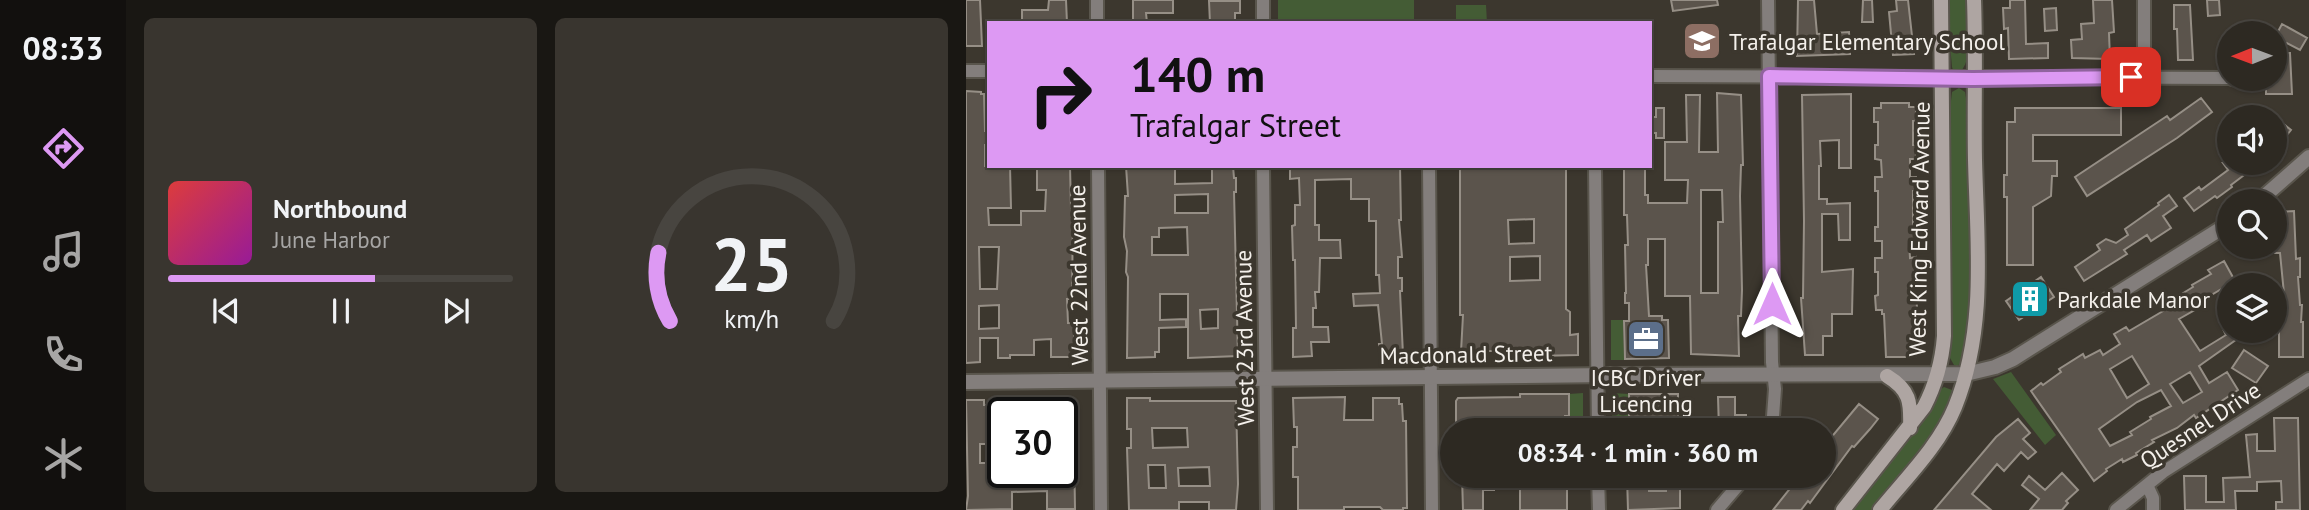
<!DOCTYPE html>
<html lang="en">
<head>
<meta charset="utf-8">
<style>
	:root { --surface:#2d2922; --page:#39352f; --text:#f1f3f6; --muted:#a7a6a5; --line:#484540; --accent:#dd99f3 }
	body { margin:0; font-family:"PT Sans",sans-serif; background:var(--page); color:var(--text); height:100vh; display:flex; flex-direction:column; font-size:26px; white-space:nowrap }
	* { box-sizing:border-box; margin:0 }
	p { font-size:23px; color:var(--muted) }
	.icon { flex:none; width:38px; height:38px; fill:none; stroke:currentColor; stroke-width:2; stroke-linecap:round; stroke-linejoin:round }
	.map { position:relative; flex:1; overflow:hidden }
	.side { display:flex; flex-direction:column; gap:18px; padding:18px; background:#191713; width:840px }
	.side>* { flex:none }
	.guide { position:absolute; left:21px; top:21px; width:665px; height:147px; border-radius:0px; box-shadow:0 2px 5px #0004,0 0 0 2px var(--line); background:#dd99f3; color:#111; overflow:hidden }
	.needle { width:46px; rotate:269deg }
	.controls { position:absolute; left:1251px; top:21px; display:grid; gap:14px }
	.controls a { display:grid; place-items:center; width:70px; height:70px; border-radius:50%; background:var(--surface); box-shadow:0 2px 5px #0004,0 0 0 2px var(--line); font-size:35px }
	.speed { position:absolute; left:21px; top:397px; display:flex; gap:14px; font-size:35px; font-weight:700; text-align:center }
	.speed>* { display:grid; place-content:center; width:91px; height:91px; border-radius:50%; background:var(--surface); box-shadow:0 2px 5px #0004,0 0 0 2px var(--line); line-height:1 }
	.speed .limit { border:4px solid #111; border-radius:10px; background:#fff; color:#111 }
	.pin { position:absolute; display:grid; place-items:center; width:60px; height:60px; color:#fff; margin:-30px; border-radius:14px; box-shadow:0 4px 10px #0006 }
	.me { position:absolute; width:77px; margin:-38px; rotate:0deg; stroke-linejoin:round; filter:drop-shadow(0 0 5px #0008) }
	.turn { display:flex; align-items:center; gap:24px; height:147px; padding:0 28px; font-size:32px }
	.turn .icon { width:91px; height:91px; stroke-width:2.5 }
	.turn b { display:block; font-size:49px; line-height:60px }
	.side .widget { flex:1; display:flex; flex-direction:column; justify-content:center; gap:10px; min-width:0; padding:0 24px; border-radius:10px; background:var(--page) }
	.side .dial { align-items:center; gap:0 }
	.dial svg { height:182px; overflow:visible; fill:none; stroke:var(--line); stroke-width:7; stroke-linecap:round; text-anchor:middle }
	.dial text { fill:var(--text); stroke:none }
	.song { display:flex; align-items:center; gap:21px }
	.cover { width:84px; height:84px; border-radius:10px; background:linear-gradient(135deg,hsl(0 70% 55%),hsl(300 70% 35%)) }
	.played { height:7px; border-radius:4px; background:linear-gradient(90deg,var(--accent) 60%,var(--line) 60%) }
	.keys { display:flex; justify-content:space-around; direction:ltr }
	.side .tiles { flex:1; display:grid; gap:18px; grid-template-columns:repeat(2,1fr) }
	.trip { position:absolute; left:474px; top:418px; width:396px; height:70px; border-radius:35px; background:var(--surface); box-shadow:0 2px 5px #0004,0 0 0 2px var(--line); font-weight:700; line-height:70px; text-align:center }
	main { display:flex; flex:1; min-height:0 }
	.tabs { display:flex; flex-direction:column; width:126px; justify-content:space-around; align-items:center; background:#12100e; color:var(--muted) }
	.tabs .icon { width:49px; height:49px }
	.tabs .on { color:var(--accent) }
	.tabs b { font-size:32px; color:var(--text) }
	.map>svg:first-child { display:block }
</style>
</head>
<body>
<main>
<nav class="tabs">
<b>08:33</b>
<svg class="icon on" aria-label="directions" viewBox="0 0 24 24"><path d="M12 3l9 9-9 9-9-9zM9 14v-3h6M13 9l2 2-2 2"/></svg>
<svg class="icon" aria-label="music" viewBox="0 0 24 24"><path d="M9 18V5l10-2v13"/><circle cx="6" cy="18" r="3"/><circle cx="16" cy="16" r="3"/></svg>
<svg class="icon" aria-label="phone" viewBox="0 0 24 24"><path d="M5 4h4l2 5-3 2q2 4 5 5l2-3 5 2v4C11 20 4 13 5 4z"/></svg>
<svg class="icon" aria-label="climate" viewBox="0 0 24 24"><path d="M12 3v18M4 7l16 10M4 17L20 7"/></svg>
</nav>
<section class="side">
<div class="tiles">
<div class="widget">
<div class="song"><i class="cover"></i><div><b>Northbound</b><p>June Harbor</p></div></div>
<div class="played"></div>
<div class="keys"><svg class="icon" aria-label="previous" viewBox="0 0 24 24"><path d="M18 5L8 12l10 7zM5 5v14"/></svg><svg class="icon" aria-label="pause" viewBox="0 0 24 24"><path d="M8 5v14M16 5v14"/></svg><svg class="icon" aria-label="next" viewBox="0 0 24 24"><path d="M6 5l10 7-10 7zM19 5v14"/></svg></div>
</div>
<div class="widget dial"><svg viewBox="0 0 100 80">
<path d="M14 69A42 42 0 1 1 86 69"/>
<path d="M14 69A42 42 0 0 1 9 39" stroke="#dd99f3"/>
<text x="50" y="56" font-size="32" font-weight="700">25</text>
<text x="50" y="72" font-size="11">km/h</text>
</svg></div>
</div>
</section>
<div class="map">
<svg width="1343" height="510" viewBox="0 0 1343 510">
	<rect width="100%" height="100%" fill="#3c372e"/>
	<path fill="#445c35" d="M312 0H448V23H312Z
		M980 0H1003C1003 19 1008 59 994 72L987 70 986 67Z
		M490 5H520L521 23H490Z
		M993 88 999 92 1004 122 1006 305 999 361 991 366 988 365 984 358 982 127 986 92Z
		M645 320H657L658 360H645Z
		M1045 372 1090 435 1079 445 1027 379Z
		M978 387 986 390C987 421 927 485 907 510H885L955 425 975 389Z
		M617 393V425H603V394Z
		M646 393 663 394V430H646Z"/>
	<path fill="#5b544c" stroke="#968f86" stroke-width="2" fill-rule="evenodd" d="M0 0H14L16 46H0Z
		M83 0H100L101 23H56V10H82Z
		M167 0H207V13H180L181 23H167Z
		M705 0H751L752 5 707 11Z
		M832 0H848L851 34 883 32 884 54 831 56Z
		M897 0H906L907 22H896Z
		M930 0H942L948 54 927 55 923 12 931 11Z
		M1044 0H1059L1060 44 1082 43V58L1043 59 1042 28 1038 29 1037 8H1044Z
		M1127 0H1146L1148 32 1143 33 1144 59 1106 58 1105 40 1116 39 1115 24 1128 23Z
		M1241 0H1253L1254 15 1242 16Z
		M243 1H274V13H269V23H244Z
		M1208 5H1224L1227 60H1212L1211 29H1208Z
		M1090 8 1091 30 1079 31 1078 9Z
		M1316 24 1341 38 1334 50 1309 37Z
		M1309 53H1324L1326 94H1300V79H1309Z
		M0 91 15 92V94H18L19 131H23V145H19V166H44L45 208H22L23 225H55V211H79L80 190H71V166H104L105 208H107L106 299H101L102 323H108V357H85V339L68 340V355H44V358H32V338H14V362L0 363ZM13 247H33L31 289H14ZM33 305V328L13 329V306Z
		M751 93 775 95 777 165H775L774 196 776 290 775 316H772L773 356 725 354 724 296H699V239H682V265H680L683 316H696V320H702L703 358 659 359 658 321H663V303H659V293H660L659 245H662L661 215H658V168H679V195H682V203H721L722 180H699V142H721L720 95H734L733 152H752ZM735 190H756L757 222H752V293H735Z
		M885 94V168H873V140L854 141 855 166H853V199H861V204L884 203V240H873L872 214H856V272L887 269 886 314H866V336H857V355H839L835 298H837L838 221 836 95Z
		M1235 98 1246 112 1211 138 1121 196 1109 177 1201 116 1204 120Z
		M915 103H943V107H950V121H947V145H950V159H944V177H950L951 191H947V227H950L951 241H943L944 258 950 257 951 271H948V295H951L950 357H920L918 314H916V310H910L909 296 912 295V272H909V258H916V241H909V227H912V191H909V177H916L915 160 909 159V145H912V122H908V108H915Z
		M690 108H698V138H690V133H684V117H690Z
		M1049 108H1155V135H1067V161H1091V176H1086L1085 196 1067 207V265H1041V197H1038V175H1041V122H1049Z
		M1309 117 1325 130 1317 140 1309 133Z
		M1257 163H1294L1265 185 1266 187 1251 198 1249 196 1228 211 1218 198 1233 187 1235 190 1262 170Z
		M160 166H209V184L246 183V166H267L268 178H270V192H268L272 356 222 358V294H194V320L220 319V327L193 328V352H189V357L161 358 162 277 160 272 161 251 158 237 159 196H162ZM242 194V213H209V195ZM221 227 222 255H186V237H193V228ZM252 309V328L235 329 234 310Z
		M324 166H434L435 220H433L436 257H432V278H436V291H434L437 355 414 356 413 344H416L412 305 388 306 387 294 414 293 413 275H410V221H403V199H385V179L349 180V225H353V240H374L375 258H354L353 292H349L350 308H347V327H362L363 342H345L346 356 327 357V328H330L329 260H327L326 226 329 225V205H334L333 178 324 179Z
		M494 166 600 167V309L604 312V335L612 334V355L571 356V353H556V350L495 352 497 315H494ZM568 219V243L543 244 542 220ZM574 256V280L544 281V257Z
		M1203 195 1211 206 1197 216 1205 228 1185 241 1181 235 1158 250 1161 254 1118 281 1109 267 1134 250 1131 245 1140 239 1150 243 1162 235 1159 229 1193 205 1192 203Z
		M1328 211 1330 259 1334 258V277H1332L1334 305H1336L1335 322H1337V357H1313V304H1319L1314 253H1309V212Z
		M1258 261 1269 281 1232 303 1234 307 1213 319 1234 351 1260 335 1258 331H1270L1274 337 1233 366 1243 383 1261 372 1272 390 1230 418 1228 415 1211 428 1186 440 1188 442 1170 453 1171 455 1157 462 1156 459 1140 469 1141 471 1128 481 1065 391 1075 383 1077 385 1095 372 1093 369 1117 354 1119 358 1134 350 1137 355 1154 344 1148 334 1160 327 1163 331 1209 304 1206 300 1227 287 1226 285 1245 274 1242 270ZM1166 356 1183 384 1161 398 1144 369ZM1224 372 1236 392 1217 403 1204 384ZM1195 390 1205 406 1184 417 1185 419 1164 432 1166 435 1144 446 1133 429 1171 402Z
		M1075 277 1088 297 1053 320 1040 301Z
		M1278 350 1302 366 1290 383 1266 368Z
		M554 394H603V416H599V430H572V417H544V421L524 422V430H497V422L490 423V401L492 398 554 397Z
		M663 394H712V419H695V430H663Z
		M379 397 378 420H407V398H433V404H436L437 421H440L441 508H437V510H417L414 507H378V510H332V477H327V447H331V427H328L327 398Z
		M752 397H769V415H780V430H753Z
		M161 398H184V401H270L272 484 270 510H243V502H213V510H163L161 448H165V429H161ZM186 428H221L222 447 187 448ZM182 465H199L200 488H183ZM243 467 244 486H213L212 468Z
		M0 400H18V405H37V444H14V463H37V472H96V445H108L109 509H81V491L46 492V509L0 510 2 496Z
		M87 403H104V413H87Z
		M893 404 912 419 904 429 888 447 886 446 844 503 842 501 835 510H807L834 476H858V446Z
		M1308 418H1332L1334 510H1310V502H1316L1315 481 1291 482V491H1269L1270 510H1219L1218 476H1240V502H1258L1257 478 1284 477 1280 435 1291 434V451H1309Z
		M1052 419 1064 433 1057 439 1070 452 1062 459 1055 452 1038 471 1031 464 1006 494 1025 510H968L1030 437Z
		M1096 473 1112 490 1100 501 1102 503 1096 510H1064L1073 499 1056 485 1063 476 1079 490Z
		M496 476H528V490H517V510H497Z
		M554 476H601V510H554Z
		M661 476H683V491H700V476H714V508L662 510Z"/>
	<g fill="none" stroke-linecap="round" stroke-linejoin="round">
		<defs>
			<path id="minor" d="M802 0 806 362 809 389 806 430
				M1178 0V77
				M131 23V0
				M297 23V0
				M0 71H23
				M684 76 1264 78
				M1266 79 1281 81
				M132 166 135 510
				M297 166 301 510
				M463 166 466 510
				M629 166 632 430
				M632 476 633 510
				M1181 485 1187 498V510
				M751 510 780 476
				M1150 510 1197 472 1343 379"/>
			<path id="tertiary" d="M1293 201 1343 157
				M0 382 644 375 1000 374 1029 367 1047 359 1264 223"/>
			<path id="secondary" d="M921 376C944 390 945 402 944 428
				M877 510 958 407C970 384 976 362 978 336L975 0
				M914 510C940 478 973 446 989 407 1021 328 1011 243 1009 160 1008 106 1010 53 1008 0"/>
		</defs>
		<use href="#minor" stroke="#59554c" stroke-width="16"/>
		<use href="#tertiary" stroke="#59554c" stroke-width="18"/>
		<use href="#secondary" stroke="#59554c" stroke-width="18"/>
		<use href="#minor" stroke="#837e7c" stroke-width="12"/>
		<use href="#tertiary" stroke="#837e7c" stroke-width="14"/>
		<use href="#secondary" stroke="#aea5a2" stroke-width="14"/>
	</g>
	<g fill="none" stroke-linecap="round" stroke-linejoin="round">
		<defs>
			<path id="route" d="M806 304 803 76 1007 79 1165 77"/>
		</defs>
		<use href="#route" stroke="#90639e" stroke-width="18"/>
		<use href="#route" stroke="#dd99f3" stroke-width="12"/>
	</g>
	<defs>
		<symbol id="school-square" viewBox="-11 -11 22 22"><rect x="-9" y="-9" width="18" height="18" rx="4" fill="#8d6e63" stroke="#3c372e"/><path d="M0-5L7-2L0 1L-7-2ZM-4 1L0 2.5L4 1V4Q0 6-4 4Z" fill="#fff"/></symbol>
		<symbol id="building-square" viewBox="-11 -11 22 22"><rect x="-9" y="-9" width="18" height="18" rx="4" fill="#0f9aa8" stroke="#3c372e"/><path d="M-4-6H4V6H1V3H-1V6H-4ZM-2.5-4.3h1.7v1.8h-1.7ZM.8-4.3h1.7v1.8H.8ZM-2.5-1h1.7V.8h-1.7ZM.8-1h1.7V.8H.8Z" fill="#fff"/></symbol>
		<symbol id="office-square" viewBox="-11 -11 22 22"><rect x="-9" y="-9" width="18" height="18" rx="4" fill="#5c6f8a" stroke="#3c372e"/><path d="M-6-3h4V-5.5h4V-3h4V5H-6ZM-1-4.5V-3h2v-1.5ZM-6 0V1H6V0Z" fill="#fff"/></symbol>
	</defs>
	<g fill-rule="evenodd">
		<use href="#school-square" x="714" y="19" width="44" height="44"/>
		<use href="#building-square" x="1042" y="277" width="44" height="44"/>
		<use href="#office-square" x="658" y="317" width="44" height="44"/>
	</g>
	<g text-anchor="middle" dominant-baseline="central" stroke-width="7" stroke-linejoin="round" paint-order="stroke">
		<g font-size="23" fill="#f4f0eb" stroke="#3c372e" text-anchor="start">
			<text x="763" y="41">Trafalgar Elementary School</text>
			<text x="1091" y="299">Parkdale Manor</text>
			<text x="680" y="377" text-anchor="middle">ICBC Driver<tspan x="680" dy="26">Licencing</tspan></text>
		</g>
		<g font-size="23" fill="#f4f0eb" stroke="#3c372e">
			<text transform="translate(953 229) rotate(-89)">West King Edward Avenue</text>
			<text transform="translate(112 275) rotate(-91)">West 22nd Avenue</text>
			<text transform="translate(278 338) rotate(-91)">West 23rd Avenue</text>
			<text transform="translate(500 354) rotate(-1)">Macdonald Street</text>
			<text transform="translate(1234 425) rotate(-33)">Quesnel Drive</text>
		</g>
	</g>
</svg>
<div class="controls">
<a><svg class="needle" viewBox="-14 -14 28 28"><path d="M0-13l5 13h-10z" fill="#e53935"/><path d="M0 13l5-13h-10z" fill="#a7a6a5"/></svg></a>
<a><svg class="icon" aria-label="sound" viewBox="0 0 24 24"><path d="M4 9h4l5-4v14l-5-4H4zM17 9q2 3 0 6"/></svg></a>
<a><svg class="icon" aria-label="search" viewBox="0 0 24 24"><circle cx="10" cy="10" r="6"/><path d="M15 15l6 6"/></svg></a>
<a><svg class="icon" aria-label="layers" viewBox="0 0 24 24"><path d="M12 4l9 5-9 5-9-5zM3 14l9 5 9-5"/></svg></a>
</div>
<div class="speed"><div class="limit">30</div></div>
<div class="pin" style="left:1165px;top:77px;background:#d93025"><svg class="icon" aria-label="arrive" viewBox="0 0 24 24"><path d="M6 21V4h12l-3 4 3 4H6"/></svg></div>
<svg class="me" style="left:806px;top:304px" viewBox="-20 -20 40 40"><path d="M0-17L14 15 0 8-14 15z" fill="#dd99f3" stroke="#fff" stroke-width="4"/></svg>
<div class="trip">08:34 · 1 min · 360 m</div>
<div class="guide">
<div class="turn"><svg class="icon" aria-label="right" viewBox="0 0 24 24"><path d="M7 20v-9h11M14 6l5 5-5 5"/></svg><div><b>140 m</b>Trafalgar Street</div></div>
</div>
</div>
</main>
</body>
</html>
